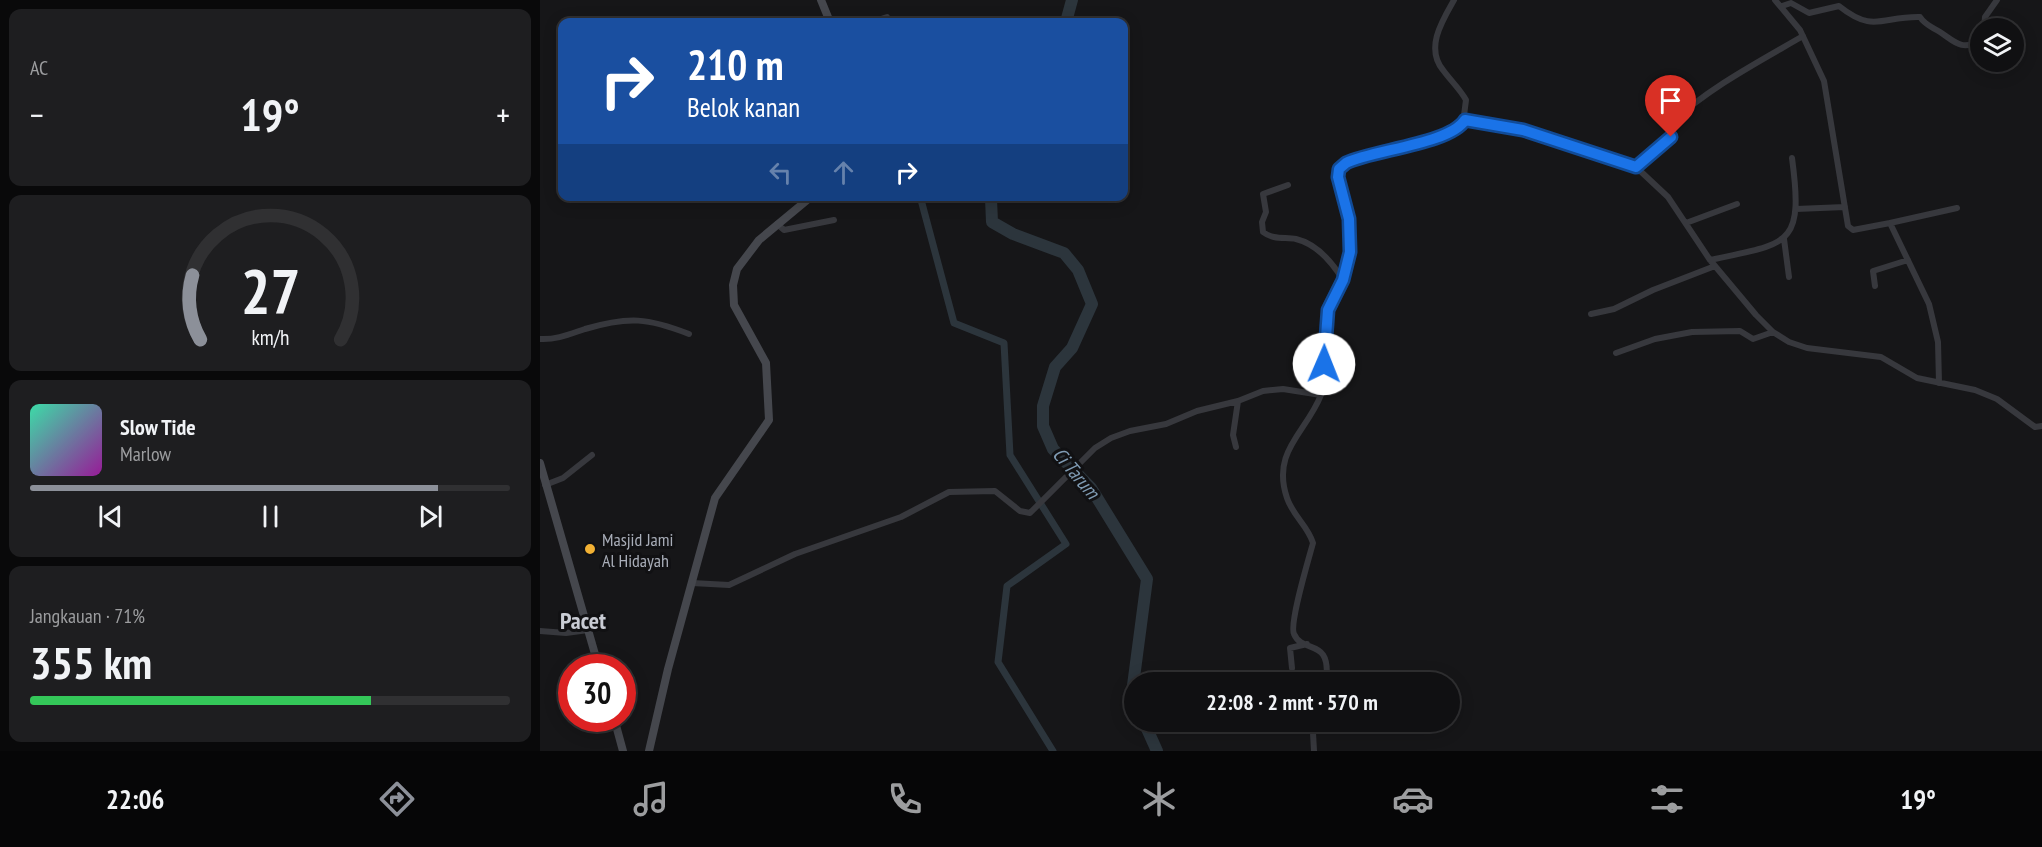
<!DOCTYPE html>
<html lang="id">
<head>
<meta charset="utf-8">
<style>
	:root { --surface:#101012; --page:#1e1e20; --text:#f1f3f6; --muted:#9c9d9f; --line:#303032; --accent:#8c9099 }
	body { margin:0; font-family:"PT Sans Narrow",sans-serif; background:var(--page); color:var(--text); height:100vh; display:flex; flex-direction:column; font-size:22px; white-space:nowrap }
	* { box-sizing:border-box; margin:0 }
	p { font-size:20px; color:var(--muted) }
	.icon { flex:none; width:33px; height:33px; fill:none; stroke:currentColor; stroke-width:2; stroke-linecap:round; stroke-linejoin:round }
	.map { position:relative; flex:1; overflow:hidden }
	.side { display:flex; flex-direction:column; gap:9px; padding:9px; background:#09090a; width:540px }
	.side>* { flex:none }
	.guide { position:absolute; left:18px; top:18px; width:570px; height:183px; border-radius:12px; box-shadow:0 3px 15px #0003,0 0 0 2px var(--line); background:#1a4fa0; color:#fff; overflow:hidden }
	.buttons { position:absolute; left:1430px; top:18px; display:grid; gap:12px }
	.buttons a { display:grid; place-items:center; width:54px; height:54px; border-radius:50%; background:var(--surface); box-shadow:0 3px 15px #0003,0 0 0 2px var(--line); font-size:30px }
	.speed { position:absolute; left:18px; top:654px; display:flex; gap:12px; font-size:30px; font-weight:700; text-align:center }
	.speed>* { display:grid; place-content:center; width:78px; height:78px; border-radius:50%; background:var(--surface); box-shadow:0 3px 15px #0003,0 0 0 2px var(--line); line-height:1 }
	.speed .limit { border:9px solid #d22; background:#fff; color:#111 }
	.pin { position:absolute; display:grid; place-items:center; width:51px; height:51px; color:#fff; margin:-62px -26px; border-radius:50% 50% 50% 0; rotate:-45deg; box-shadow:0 0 6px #0007 }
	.pin .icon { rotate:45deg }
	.me { position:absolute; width:66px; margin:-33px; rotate:1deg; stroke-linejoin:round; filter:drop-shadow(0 0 4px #0008) }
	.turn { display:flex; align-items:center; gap:21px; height:126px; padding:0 30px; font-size:27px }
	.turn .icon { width:78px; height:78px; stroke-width:2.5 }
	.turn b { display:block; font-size:42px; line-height:51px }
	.lanes { display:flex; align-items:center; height:57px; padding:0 30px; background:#0003; justify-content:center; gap:30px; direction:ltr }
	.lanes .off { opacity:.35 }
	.big { font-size:45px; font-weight:800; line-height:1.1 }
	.side .widget { flex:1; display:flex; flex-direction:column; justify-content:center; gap:9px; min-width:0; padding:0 21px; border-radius:12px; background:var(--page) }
	.side .dial { align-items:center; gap:0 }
	.dial svg { height:156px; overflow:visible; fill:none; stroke:var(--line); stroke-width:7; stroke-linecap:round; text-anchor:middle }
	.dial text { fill:var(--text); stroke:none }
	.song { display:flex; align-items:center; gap:18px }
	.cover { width:72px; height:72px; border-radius:9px; background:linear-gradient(135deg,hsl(160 70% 55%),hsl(300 70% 35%)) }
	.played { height:6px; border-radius:3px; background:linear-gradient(90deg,var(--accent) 85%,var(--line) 85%) }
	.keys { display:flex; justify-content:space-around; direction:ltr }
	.heat { display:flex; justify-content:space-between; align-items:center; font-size:33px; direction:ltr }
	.charge { height:9px; border-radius:4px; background:linear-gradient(90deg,#34c759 71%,var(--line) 0) }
	.trip { position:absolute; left:584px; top:672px; width:336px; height:60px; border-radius:30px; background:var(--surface); box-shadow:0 3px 15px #0003,0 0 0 2px var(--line); font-weight:800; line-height:60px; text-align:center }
	.dock { display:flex; height:96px; justify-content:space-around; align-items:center; background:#060607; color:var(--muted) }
	.dock .icon { width:42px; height:42px }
	.dock .active { color:var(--accent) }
	.dock b { font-size:27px; color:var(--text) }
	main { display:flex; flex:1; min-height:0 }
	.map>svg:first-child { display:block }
</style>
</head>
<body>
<main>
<section class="side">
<div class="widget"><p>AC</p>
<div class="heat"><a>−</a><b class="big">19°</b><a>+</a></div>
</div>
<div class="widget dial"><svg viewBox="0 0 100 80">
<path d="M14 69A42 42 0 1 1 86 69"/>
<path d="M14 69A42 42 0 0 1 10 36" stroke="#8c9099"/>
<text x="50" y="56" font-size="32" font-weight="700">27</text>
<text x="50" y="72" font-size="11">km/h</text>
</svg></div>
<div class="widget">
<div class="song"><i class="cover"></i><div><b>Slow Tide</b><p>Marlow</p></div></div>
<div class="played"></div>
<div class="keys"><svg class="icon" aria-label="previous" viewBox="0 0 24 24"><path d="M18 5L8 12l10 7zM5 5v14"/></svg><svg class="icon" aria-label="pause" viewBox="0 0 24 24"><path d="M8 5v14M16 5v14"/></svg><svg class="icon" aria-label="next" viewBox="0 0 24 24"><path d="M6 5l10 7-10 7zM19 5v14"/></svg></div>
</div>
<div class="widget"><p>Jangkauan · 71%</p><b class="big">355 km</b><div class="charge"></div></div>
</section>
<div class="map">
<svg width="1502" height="751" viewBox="0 0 1502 751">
	<rect width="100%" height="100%" fill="#161618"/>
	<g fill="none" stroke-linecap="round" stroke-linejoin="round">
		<path stroke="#2c353c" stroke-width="7" d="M380 196 414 323 464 343 470 455 526 544 467 586 458 662 513 751"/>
		<path stroke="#2c353c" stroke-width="12" d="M526 22 532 0
			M454 196 451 199 452 222 473 234 524 253 538 270 552 304 532 348 515 367 503 406V426L513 449 551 488 607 579 592 693 594 698
			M604 722 617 751"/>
		<path stroke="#37383d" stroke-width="6" d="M1235 0 1260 30 1284 81 1308 226 1313 230 1350 223 1389 304 1398 342 1399 383
			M1242 6 1251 3 1269 13 1299 6C1334 34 1342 16 1380 17 1385 25 1392 27 1400 32 1414 41 1422 52 1440 40
			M248 22H249
			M332 22 347 17
			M1444 28 1445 17 1457 0
			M925 120 983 130 1096 167 1128 197 1170 260 1216 315 1233 332 1249 342 1267 348 1341 357 1377 378 1435 390 1457 399 1495 427 1502 426
			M1096 167 1131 138 1128 125C1172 86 1213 65 1263 36
			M748 185 723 194 726 212 722 222 723 232C733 240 745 237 756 239 777 244 792 262 803 280
			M1256 209 1305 207
			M1146 223 1197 204
			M1350 223 1417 208
			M237 224 244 230 294 220
			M1244 239 1249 277
			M1170 260C1249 243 1264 247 1252 158
			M1335 286 1333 271 1368 260
			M1051 314 1074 309 1113 290 1175 266
			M0 339C16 340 30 334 45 329 89 316 108 318 149 334
			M1076 353 1115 339 1152 332 1200 331 1213 339 1233 332
			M781 395 785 377 783 350 788 310 803 280 810 252 809 219 798 173C809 149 899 146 923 123L926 100C920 89 911 81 903 70 885 48 902 21 914 0
			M696 447 693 435 698 401
			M5 485 23 478 52 455
			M152 583 189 585 255 554 361 517 409 492 455 491 480 511 490 513 555 448 571 438 590 431 626 424 657 411 698 401 723 391 743 389 781 395C766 433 731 451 747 498 753 516 768 526 773 543 769 558 749 624 754 634 763 655 792 636 786 682
			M0 631 26 633 48 630
			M752 668 750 648 767 644
			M774 751 773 733 780 722"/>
		<path stroke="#45474d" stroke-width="8" d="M281 0 290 22
			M0 463 59 668
			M74 718 83 751
			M109 751 128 669 175 498 229 420 226 363 194 305 193 285 197 269 219 240 272 196"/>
	</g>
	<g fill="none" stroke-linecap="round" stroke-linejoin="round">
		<defs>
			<path id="route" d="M784 364 788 310 803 280 810 252 809 219 798 177 799 169 806 163C832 150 910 144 925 120L983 130 1096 167 1131 137"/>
		</defs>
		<use href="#route" stroke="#114b97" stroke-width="15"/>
		<use href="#route" stroke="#1a73e8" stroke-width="10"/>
	</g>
	<circle fill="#f2b134" stroke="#111113" stroke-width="2" cx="50" cy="549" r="6"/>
	<g text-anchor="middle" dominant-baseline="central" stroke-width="6" stroke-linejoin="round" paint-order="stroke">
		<g font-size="18" fill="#a8adb8" stroke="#111113" text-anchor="start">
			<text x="62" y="539">Masjid Jami<tspan x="62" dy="21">Al Hidayah</tspan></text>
		</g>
		<g font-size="20" font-style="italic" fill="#7f9bb3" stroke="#111113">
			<text transform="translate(536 473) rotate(50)">Ci Tarum</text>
		</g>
		<g font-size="24" font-weight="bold" fill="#c9ccd4" stroke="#111113">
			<text x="43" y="620">Pacet</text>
		</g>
	</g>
</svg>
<div class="buttons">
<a><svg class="icon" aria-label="layers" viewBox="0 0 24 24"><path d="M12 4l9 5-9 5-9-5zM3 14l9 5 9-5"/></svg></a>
</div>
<div class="speed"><div class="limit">30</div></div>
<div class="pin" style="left:1131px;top:137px;background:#d93025"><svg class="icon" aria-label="arrive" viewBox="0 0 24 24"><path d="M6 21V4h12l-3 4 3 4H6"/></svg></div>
<svg class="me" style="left:784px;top:364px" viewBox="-20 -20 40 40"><circle r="19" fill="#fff"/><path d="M0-13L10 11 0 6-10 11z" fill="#1a73e8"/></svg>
<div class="trip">22:08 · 2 mnt · 570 m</div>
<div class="guide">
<div class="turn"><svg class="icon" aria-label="right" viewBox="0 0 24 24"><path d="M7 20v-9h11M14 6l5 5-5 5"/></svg><div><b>210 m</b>Belok kanan</div></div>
<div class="lanes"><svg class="icon off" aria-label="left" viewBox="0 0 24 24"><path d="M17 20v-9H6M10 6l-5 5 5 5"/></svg><svg class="icon off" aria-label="ahead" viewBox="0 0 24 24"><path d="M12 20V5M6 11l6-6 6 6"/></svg><svg class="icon" aria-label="right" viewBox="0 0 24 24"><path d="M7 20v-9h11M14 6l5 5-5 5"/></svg></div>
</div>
</div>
</main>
<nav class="dock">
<b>22:06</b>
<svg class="icon active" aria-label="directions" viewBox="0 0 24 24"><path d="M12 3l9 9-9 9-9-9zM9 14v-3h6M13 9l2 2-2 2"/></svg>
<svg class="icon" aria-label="music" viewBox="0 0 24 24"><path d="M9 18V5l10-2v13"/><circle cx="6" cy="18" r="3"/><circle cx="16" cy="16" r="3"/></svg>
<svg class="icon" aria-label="phone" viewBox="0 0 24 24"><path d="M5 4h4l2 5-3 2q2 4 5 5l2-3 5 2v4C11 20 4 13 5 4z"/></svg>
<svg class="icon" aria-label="climate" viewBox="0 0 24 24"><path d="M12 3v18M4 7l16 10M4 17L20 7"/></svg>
<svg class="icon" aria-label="car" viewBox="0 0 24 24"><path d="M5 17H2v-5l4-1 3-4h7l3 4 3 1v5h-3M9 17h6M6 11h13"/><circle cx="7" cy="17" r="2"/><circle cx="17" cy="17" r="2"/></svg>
<svg class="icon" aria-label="filters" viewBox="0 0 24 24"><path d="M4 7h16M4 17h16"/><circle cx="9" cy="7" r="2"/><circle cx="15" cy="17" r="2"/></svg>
<b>19°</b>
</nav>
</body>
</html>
